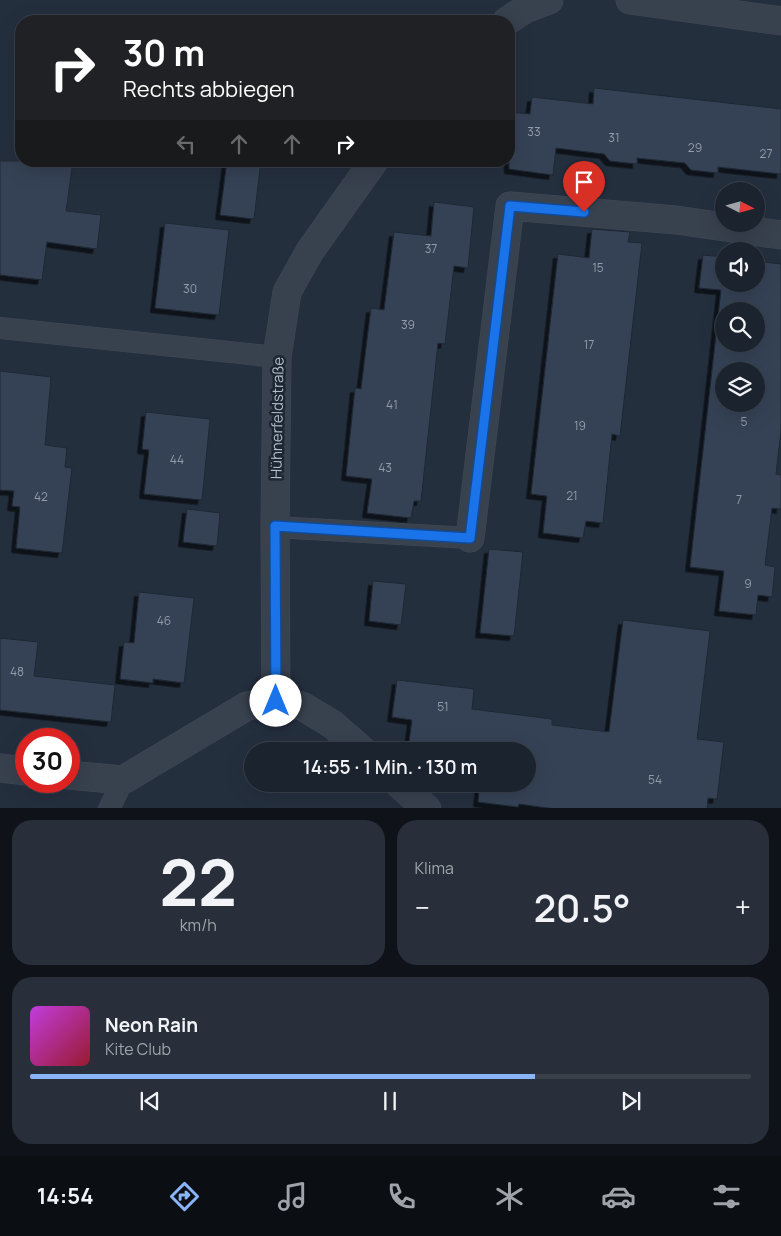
<!DOCTYPE html>
<html lang="de">
<head>
<meta charset="utf-8">
<style>
	:root { --surface:#1b232e; --page:#282f3a; --text:#f1f3f6; --muted:#a0a4aa; --line:#39404a; --accent:#8ab4f8 }
	body { margin:0; font-family:Manrope,sans-serif; background:var(--page); color:var(--text); height:100vh; display:flex; flex-direction:column; font-size:19px; white-space:nowrap }
	* { box-sizing:border-box; margin:0 }
	p { font-size:16px; color:var(--muted) }
	.icon { flex:none; width:28px; height:28px; fill:none; stroke:currentColor; stroke-width:2; stroke-linecap:round; stroke-linejoin:round }
	.map { position:relative; height:808px; overflow:hidden }
	.drawer { display:flex; flex-direction:column; gap:12px; padding:12px; background:#0f1319; flex:1 }
	.drawer>* { flex:none }
	.hud { position:absolute; left:15px; top:15px; width:500px; height:152px; border-radius:20px; box-shadow:0 5px 20px #0002,0 0 0 1px var(--line); background:#202124; color:#fff; overflow:hidden }
	.needle { width:32px; rotate:96deg }
	.buttons { position:absolute; left:715px; top:182px; display:grid; gap:10px }
	.buttons a { display:grid; place-items:center; width:50px; height:50px; border-radius:50%; background:var(--surface); box-shadow:0 5px 20px #0002,0 0 0 1px var(--line); font-size:25px }
	.speed { position:absolute; left:15px; top:728px; display:flex; gap:10px; font-size:25px; font-weight:700; text-align:center }
	.speed>* { display:grid; place-content:center; width:65px; height:65px; border-radius:50%; background:var(--surface); box-shadow:0 5px 20px #0002,0 0 0 1px var(--line); line-height:1 }
	.speed .limit { border:8px solid #d22; background:#fff; color:#111 }
	.pin { position:absolute; display:grid; place-items:center; width:42px; height:42px; color:#fff; margin:-51px -21px; border-radius:50% 50% 50% 0; rotate:-45deg; box-shadow:0 0 5px #0007 }
	.pin .icon { rotate:45deg }
	.me { position:absolute; width:55px; margin:-28px; rotate:0deg; stroke-linejoin:round; filter:drop-shadow(0 0 4px #0008) }
	.turn { display:flex; align-items:center; gap:18px; height:105px; padding:0 25px; font-size:22px }
	.turn .icon { width:65px; height:65px; stroke-width:2.5 }
	.turn b { display:block; font-size:35px; line-height:42px }
	.lanes { display:flex; align-items:center; height:48px; padding:0 25px; background:#0003; justify-content:center; gap:25px; direction:ltr }
	.lanes .off { opacity:.35 }
	.big { font-size:38px; font-weight:600; line-height:1.1 }
	.drawer .widget { flex:1; display:flex; flex-direction:column; justify-content:center; gap:8px; min-width:0; padding:0 18px; border-radius:20px; background:var(--page) }
	.drawer .dial { align-items:center; gap:0 }
	.dial b { font-size:65px; line-height:1 }
	.song { display:flex; align-items:center; gap:15px }
	.cover { width:60px; height:60px; border-radius:8px; background:linear-gradient(135deg,hsl(290 70% 55%),hsl(350 70% 35%)) }
	.played { height:5px; border-radius:2px; background:linear-gradient(90deg,var(--accent) 70%,var(--line) 70%) }
	.keys { display:flex; justify-content:space-around; direction:ltr }
	.heat { display:flex; justify-content:space-between; align-items:center; font-size:28px; direction:ltr }
	.drawer .tiles { flex:1; display:grid; gap:12px; grid-template-columns:1fr 1fr }
	.widget:last-child { grid-column:span 2 }
	.trip { position:absolute; left:244px; top:742px; width:292px; height:50px; border-radius:25px; background:var(--surface); box-shadow:0 5px 20px #0002,0 0 0 1px var(--line); font-weight:600; line-height:50px; text-align:center }
	.menu { display:flex; height:80px; justify-content:space-around; align-items:center; background:#0b0e12; color:var(--muted) }
	.menu .icon { width:35px; height:35px }
	.menu .on { color:var(--accent) }
	.menu b { font-size:22px; color:var(--text) }
	.map>svg:first-child { display:block }
</style>
</head>
<body>
<div class="map">
<svg width="781" height="809" viewBox="0 0 781 809">
	<defs>
		<filter id="shadow"><feDropShadow dx="-4.5" dy="4.5" stdDeviation="0" flood-color="#0009"/></filter>
	</defs>
	<rect width="100%" height="100%" fill="#242f3e"/>
	<path fill="#364354" stroke="#1f2835" fill-rule="evenodd" filter="url(#shadow)" d="M594 88 781 109V174L718 167V173L691 170 685 163 637 158V164L610 161 604 154 556 148 553 175 509 169V112L530 114 532 97 593 104Z
		M0 161H73L66 211 101 215 97 249 47 242 42 280 0 275Z
		M227 161H261L254 219 220 215Z
		M434 202 474 207 468 268 454 266 445 344 438 343 421 501H414L411 518 367 513 372 479 346 476 355 388 361 389 371 308 384 310 394 232 431 236Z
		M165 223 229 230 219 315 155 308Z
		M592 229 630 232 628 242 642 243 620 436 612 434 603 523 586 521 583 538 543 533 547 496 531 494 558 254 589 258Z
		M703 255 724 257V284H756V261L781 264V430L776 474 781 475V509L772 508 765 565 775 567 772 597 758 595 756 615 719 611 724 571 690 567 721 290 699 288ZM724 311H756V344H724ZM724 371H756V404H724Z
		M0 371 51 377 45 445 67 448 65 467 72 468 62 553 16 548 20 507 12 506 14 491 0 490Z
		M146 412 210 419 202 500 144 494 149 450 142 449Z
		M187 509 220 513 217 546 183 542Z
		M489 549 523 552 514 636 480 633Z
		M373 581 406 584 401 625 369 621Z
		M139 592 194 598 184 683 153 679V683L120 679 124 642 134 643Z
		M623 620 710 631 697 739 724 742 717 799 708 798 707 809H555L519 804 518 807 478 802 480 784H528V751H482L409 743 412 720 392 717 397 680 474 689 472 709 552 719V725L609 732Z
		M0 638 38 642 34 676 115 685 111 722 0 710Z"/>
	<g fill="none" stroke-linecap="round" stroke-linejoin="round">
		<defs>
			<path id="lane" d="M0 328 277 357
				M275 527 470 538
				M109 809 123 780"/>
			<path id="street" d="M630 0 781 21
				M507 21 525 9 549 0
				M470 538 510 206 676 220 781 235
				M363 751 332 724 302 706 276 701 275 527 277 357 287 292 310 251 374 161
				M0 768 26 771
				M69 775 123 780 247 706 276 701
				M399 784 427 809"/>
		</defs>
		<use href="#lane" stroke="#414a57" stroke-width="22"/>
		<use href="#street" stroke="#414a57" stroke-width="29"/>
		<use href="#lane" stroke="#38414e" stroke-width="21"/>
		<use href="#street" stroke="#38414e" stroke-width="28"/>
	</g>
	<g fill="none" stroke-linecap="round" stroke-linejoin="round">
		<defs>
			<path id="route" d="M276 701 275 526 470 538 510 206 584 212"/>
		</defs>
		<use href="#route" stroke="#114b97" stroke-width="12"/>
		<use href="#route" stroke="#1a73e8" stroke-width="9"/>
	</g>
	<g text-anchor="middle" dominant-baseline="central" stroke-width="5" stroke-linejoin="round" paint-order="stroke">
		<g font-size="12" fill="#929caa">
			<text x="534" y="131">33</text>
			<text x="614" y="137">31</text>
			<text x="695" y="147">29</text>
			<text x="766" y="153">27</text>
			<text x="431" y="248">37</text>
			<text x="598" y="267">15</text>
			<text x="190" y="288">30</text>
			<text x="408" y="324">39</text>
			<text x="589" y="344">17</text>
			<text x="392" y="404">41</text>
			<text x="744" y="421">5</text>
			<text x="580" y="425">19</text>
			<text x="177" y="459">44</text>
			<text x="385" y="467">43</text>
			<text x="572" y="495">21</text>
			<text x="41" y="496">42</text>
			<text x="739" y="499">7</text>
			<text x="748" y="583">9</text>
			<text x="164" y="620">46</text>
			<text x="17" y="671">48</text>
			<text x="443" y="706">51</text>
			<text x="655" y="779">54</text>
		</g>
		<g font-size="15" fill="#b4bcc9" stroke="#1d2633">
			<text transform="translate(277 418) rotate(-89)">Hühnerfeldstraße</text>
		</g>
	</g>
</svg>
<div class="buttons">
<a><svg class="needle" viewBox="-14 -14 28 28"><path d="M0-13l5 13h-10z" fill="#e53935"/><path d="M0 13l5-13h-10z" fill="#a0a4aa"/></svg></a>
<a><svg class="icon" aria-label="sound" viewBox="0 0 24 24"><path d="M4 9h4l5-4v14l-5-4H4zM17 9q2 3 0 6"/></svg></a>
<a><svg class="icon" aria-label="search" viewBox="0 0 24 24"><circle cx="10" cy="10" r="6"/><path d="M15 15l6 6"/></svg></a>
<a><svg class="icon" aria-label="layers" viewBox="0 0 24 24"><path d="M12 4l9 5-9 5-9-5zM3 14l9 5 9-5"/></svg></a>
</div>
<div class="speed"><div class="limit">30</div></div>
<div class="pin" style="left:584px;top:212px;background:#d93025"><svg class="icon" aria-label="arrive" viewBox="0 0 24 24"><path d="M6 21V4h12l-3 4 3 4H6"/></svg></div>
<svg class="me" style="left:276px;top:701px" viewBox="-20 -20 40 40"><circle r="19" fill="#fff"/><path d="M0-13L10 11 0 6-10 11z" fill="#1a73e8"/></svg>
<div class="trip">14:55 · 1 Min. · 130 m</div>
<div class="hud">
<div class="turn"><svg class="icon" aria-label="right" viewBox="0 0 24 24"><path d="M7 20v-9h11M14 6l5 5-5 5"/></svg><div><b>30 m</b>Rechts abbiegen</div></div>
<div class="lanes"><svg class="icon off" aria-label="left" viewBox="0 0 24 24"><path d="M17 20v-9H6M10 6l-5 5 5 5"/></svg><svg class="icon off" aria-label="ahead" viewBox="0 0 24 24"><path d="M12 20V5M6 11l6-6 6 6"/></svg><svg class="icon off" aria-label="ahead" viewBox="0 0 24 24"><path d="M12 20V5M6 11l6-6 6 6"/></svg><svg class="icon" aria-label="right" viewBox="0 0 24 24"><path d="M7 20v-9h11M14 6l5 5-5 5"/></svg></div>
</div>
</div>
<section class="drawer">
<div class="tiles">
<div class="widget dial"><b>22</b><p>km/h</p></div>
<div class="widget"><p>Klima</p>
<div class="heat"><a>−</a><b class="big">20.5°</b><a>+</a></div>
</div>
<div class="widget">
<div class="song"><i class="cover"></i><div><b>Neon Rain</b><p>Kite Club</p></div></div>
<div class="played"></div>
<div class="keys"><svg class="icon" aria-label="previous" viewBox="0 0 24 24"><path d="M18 5L8 12l10 7zM5 5v14"/></svg><svg class="icon" aria-label="pause" viewBox="0 0 24 24"><path d="M8 5v14M16 5v14"/></svg><svg class="icon" aria-label="next" viewBox="0 0 24 24"><path d="M6 5l10 7-10 7zM19 5v14"/></svg></div>
</div>
</div>
</section>
<nav class="menu">
<b>14:54</b>
<svg class="icon on" aria-label="directions" viewBox="0 0 24 24"><path d="M12 3l9 9-9 9-9-9zM9 14v-3h6M13 9l2 2-2 2"/></svg>
<svg class="icon" aria-label="music" viewBox="0 0 24 24"><path d="M9 18V5l10-2v13"/><circle cx="6" cy="18" r="3"/><circle cx="16" cy="16" r="3"/></svg>
<svg class="icon" aria-label="phone" viewBox="0 0 24 24"><path d="M5 4h4l2 5-3 2q2 4 5 5l2-3 5 2v4C11 20 4 13 5 4z"/></svg>
<svg class="icon" aria-label="climate" viewBox="0 0 24 24"><path d="M12 3v18M4 7l16 10M4 17L20 7"/></svg>
<svg class="icon" aria-label="car" viewBox="0 0 24 24"><path d="M5 17H2v-5l4-1 3-4h7l3 4 3 1v5h-3M9 17h6M6 11h13"/><circle cx="7" cy="17" r="2"/><circle cx="17" cy="17" r="2"/></svg>
<svg class="icon" aria-label="filters" viewBox="0 0 24 24"><path d="M4 7h16M4 17h16"/><circle cx="9" cy="7" r="2"/><circle cx="15" cy="17" r="2"/></svg>
</nav>
</body>
</html>
